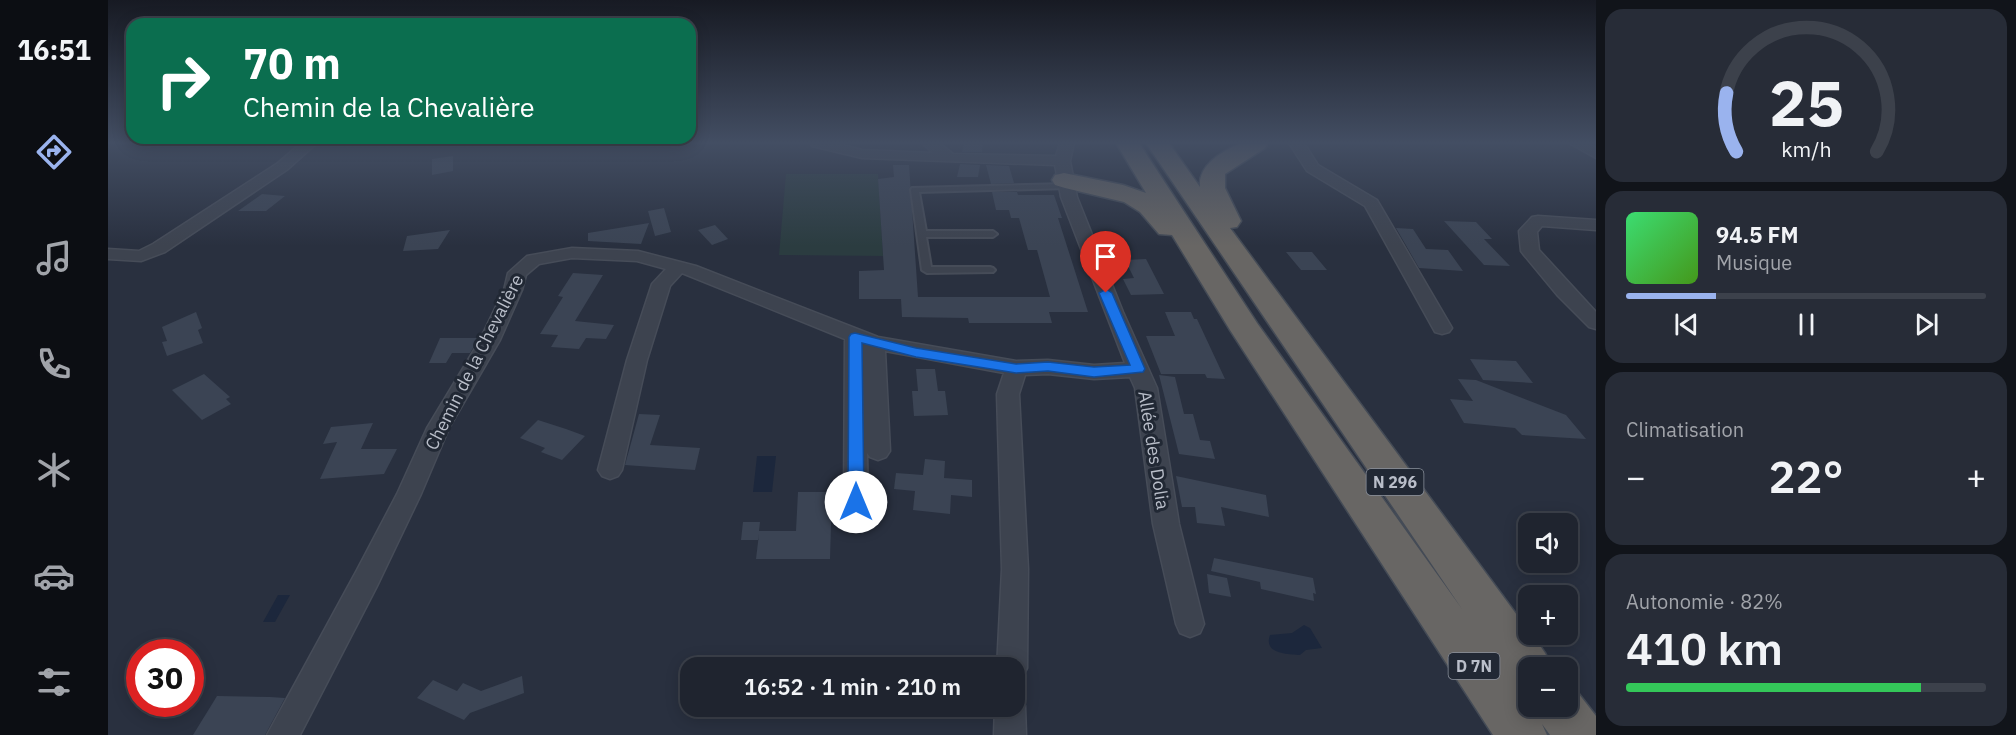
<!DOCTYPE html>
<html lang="fr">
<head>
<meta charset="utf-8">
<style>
	:root { --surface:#1f242f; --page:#272c37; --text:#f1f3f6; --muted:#a1a4aa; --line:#3c414b; --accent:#9ab3ee }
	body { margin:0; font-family:"IBM Plex Sans",sans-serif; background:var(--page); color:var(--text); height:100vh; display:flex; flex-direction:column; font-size:22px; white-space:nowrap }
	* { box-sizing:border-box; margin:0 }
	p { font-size:20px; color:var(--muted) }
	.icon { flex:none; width:33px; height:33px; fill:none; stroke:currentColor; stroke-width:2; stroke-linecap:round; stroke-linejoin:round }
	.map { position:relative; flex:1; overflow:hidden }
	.details { display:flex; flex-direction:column; gap:9px; padding:9px; background:#11141a; width:420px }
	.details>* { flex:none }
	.guide { position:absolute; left:18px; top:18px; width:570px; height:126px; border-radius:18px; box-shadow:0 3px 15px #0003,0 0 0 2px var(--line); background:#0b6e4f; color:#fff; overflow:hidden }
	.controls { position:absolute; left:1410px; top:513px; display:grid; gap:12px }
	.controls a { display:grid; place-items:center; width:60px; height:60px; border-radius:12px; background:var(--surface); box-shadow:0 3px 15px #0003,0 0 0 2px var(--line); font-size:30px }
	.speed { position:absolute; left:18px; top:639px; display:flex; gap:12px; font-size:30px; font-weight:700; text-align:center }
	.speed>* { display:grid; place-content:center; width:78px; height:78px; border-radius:50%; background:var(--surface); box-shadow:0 3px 15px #0003,0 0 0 2px var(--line); line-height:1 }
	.speed .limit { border:9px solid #d22; background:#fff; color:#111 }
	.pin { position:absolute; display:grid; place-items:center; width:51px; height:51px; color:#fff; margin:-62px -26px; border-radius:50% 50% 50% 0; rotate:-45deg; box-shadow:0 0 6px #0007 }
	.pin .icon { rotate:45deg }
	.me { position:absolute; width:66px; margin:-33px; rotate:0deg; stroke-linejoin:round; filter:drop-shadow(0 0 4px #0008) }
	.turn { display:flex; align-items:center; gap:21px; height:126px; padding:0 18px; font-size:27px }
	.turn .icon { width:78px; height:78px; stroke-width:2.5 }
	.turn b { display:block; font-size:42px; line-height:51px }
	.big { font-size:45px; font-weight:600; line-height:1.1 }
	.details .widget { flex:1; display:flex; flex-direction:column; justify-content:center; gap:9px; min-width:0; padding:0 21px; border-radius:18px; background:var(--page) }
	.details .dial { align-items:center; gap:0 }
	.dial svg { height:156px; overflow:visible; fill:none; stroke:var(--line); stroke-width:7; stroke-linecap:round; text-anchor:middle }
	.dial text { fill:var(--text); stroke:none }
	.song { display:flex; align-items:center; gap:18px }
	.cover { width:72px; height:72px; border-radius:9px; background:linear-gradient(135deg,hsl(140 70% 55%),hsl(100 70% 35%)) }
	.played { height:6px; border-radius:3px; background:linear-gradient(90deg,var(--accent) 25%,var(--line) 25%) }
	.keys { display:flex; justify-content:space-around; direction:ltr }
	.heat { display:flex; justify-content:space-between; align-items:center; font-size:33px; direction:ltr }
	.charge { height:9px; border-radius:4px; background:linear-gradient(90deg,#34c759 82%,var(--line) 0) }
	.trip { position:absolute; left:572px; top:657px; width:345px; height:60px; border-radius:18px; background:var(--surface); box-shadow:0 3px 15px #0003,0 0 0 2px var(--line); font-weight:600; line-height:60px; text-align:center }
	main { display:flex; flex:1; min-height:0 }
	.dock { display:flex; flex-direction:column; width:108px; justify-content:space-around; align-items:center; background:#0c0e13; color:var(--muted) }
	.dock .icon { width:42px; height:42px }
	.dock .active { color:var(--accent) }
	.dock b { font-size:27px; color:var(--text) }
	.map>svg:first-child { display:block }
</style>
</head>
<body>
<main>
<nav class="dock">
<b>16:51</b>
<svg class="icon active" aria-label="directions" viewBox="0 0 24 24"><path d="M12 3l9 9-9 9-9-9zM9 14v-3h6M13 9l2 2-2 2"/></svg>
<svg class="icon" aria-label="music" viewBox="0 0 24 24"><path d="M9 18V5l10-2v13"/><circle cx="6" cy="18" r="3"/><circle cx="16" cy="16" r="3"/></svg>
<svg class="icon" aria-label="phone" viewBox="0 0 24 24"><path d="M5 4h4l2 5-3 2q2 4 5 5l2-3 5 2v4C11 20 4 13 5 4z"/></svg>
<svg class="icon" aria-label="climate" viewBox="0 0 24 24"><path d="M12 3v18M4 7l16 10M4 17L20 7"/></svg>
<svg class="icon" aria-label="car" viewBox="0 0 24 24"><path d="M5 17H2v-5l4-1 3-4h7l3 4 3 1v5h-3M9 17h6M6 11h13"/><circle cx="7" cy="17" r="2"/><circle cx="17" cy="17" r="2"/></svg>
<svg class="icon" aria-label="filters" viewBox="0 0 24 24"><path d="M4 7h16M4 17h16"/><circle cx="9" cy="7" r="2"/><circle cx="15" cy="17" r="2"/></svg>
</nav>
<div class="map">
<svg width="1488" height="735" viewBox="0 0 1488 735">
	<rect width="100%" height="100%" fill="#29303f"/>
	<path fill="#2b3c40" d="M678 174H770L775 256 671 255Z"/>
	<path fill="#1c273c" d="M649 456H668L664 492H645Z
		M170 595H182L167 622H155Z
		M1196 625 1202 628 1214 648 1198 650 1192 655C1180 654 1155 654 1162 635L1184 633Z"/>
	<path fill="#3b4454" d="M856 143H875L874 152H854Z
		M345 156V171L324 175V159Z
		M852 164 872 165 870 177H849Z
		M785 165H801L810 297H942L929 250H920L911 218H903L901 210H888L884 192H909L910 195H946L954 218H950L980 312H941L944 323H861L860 318 794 317 793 299H751V271L776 270 770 179 786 177Z
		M878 165 901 166 906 183 883 184Z
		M154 194 177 196 158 211H130Z
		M556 208 563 232 547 236 540 211Z
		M1336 221 1368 222 1384 239H1376L1402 266 1376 265Z
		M541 223 533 244 480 241V233Z
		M607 225 620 239 604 245 590 230Z
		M1288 228 1305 229 1318 249 1340 250 1355 271 1311 268Z
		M342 230 330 249 295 251 299 236Z
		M1178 252H1204L1219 270H1193Z
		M1038 259 1056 294 1023 295 1015 279 1026 278 1017 260Z
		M465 273 495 275 467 321 506 325 498 339 478 338 471 349 443 347 450 335 432 334 455 297 450 296Z
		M88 312 94 328 90 330 95 343 59 356 54 342 59 341 54 327Z
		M1057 312H1083L1086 319H1089L1117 379 1099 378 1097 374H1053L1038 336H1067Z
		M332 338H371L362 353H344L338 363H321Z
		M1362 359 1408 361 1425 383 1375 380Z
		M808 369H827L830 391H837L840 415 806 416 804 391H810Z
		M96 374 122 397 118 399 123 404 94 420 64 390Z
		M1051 375 1067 377 1076 414H1085L1092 440 1102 441 1107 459 1071 454Z
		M1350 379 1368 380 1458 415 1478 439 1414 435 1407 428 1356 423 1342 399 1365 401Z
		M531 414 552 415 542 445 592 448 587 470 517 465Z
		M430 420 458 429 477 436 454 460 433 452 437 448 412 438Z
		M265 423 253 449H289L276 474 212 479 229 442 215 444 223 427Z
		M817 459 837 461 836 478 864 480V497L843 495 842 514 805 510 807 491 786 489 788 473 815 475Z
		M1068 476 1158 495 1161 517 1113 507 1117 526 1089 523 1087 507H1074Z
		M690 492H724L722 559H648L651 534 650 540H633L635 522H652L651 531H688Z
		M1106 558 1205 578 1208 594 1205 593 1206 601 1153 589 1152 582 1103 571Z
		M1099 574 1119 578 1123 597 1101 593Z
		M414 676 416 693 362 713 356 720 309 698 325 680 349 691 355 683 373 691Z
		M109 696 162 697 177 698 157 735H85Z"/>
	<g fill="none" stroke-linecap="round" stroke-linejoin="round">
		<defs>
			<path id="service" d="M958 184H961V188L811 192 818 231H885L889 234 885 237H818L823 267H882L885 268 887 270 885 272 819 273 814 270 803 190 804 188Z"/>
			<path id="minor" d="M193 143H209L180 169 57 252 33 261 0 259V249L31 251 45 244 170 163Z
				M702 143H728L754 150 825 153 814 143H831L845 154 948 156 952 143H966L962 161 969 197 1015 312 1049 388 1071 524 1096 624 1092 633 1082 637 1072 633 1068 624 1045 524 1027 388 1022 377 986 379 940 374 917 375 911 394 920 569 919 668 914 678 906 681V668H889L894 569 889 394 896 373 777 351 782 451 778 457 770 460 762 457 759 453 760 502 757 509 748 512 739 509 736 502 737 339 574 273 562 286 539 360 514 470 510 476 502 479 494 476 490 470 519 360 544 284 558 269 529 261 464 258 431 264 418 275 414 290 392 340 341 428 313 494 269 586 192 735H159L249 570 289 494 319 428 372 340 396 290 400 273 419 256 464 248 530 251 588 266 770 337 908 361 940 360 986 365 1017 363 953 197 947 165 754 158 704 146Z
				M1181 143H1196L1210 165 1269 200 1344 328 1341 332 1334 334 1327 332 1257 206 1199 171Z
				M1461 143H1479L1488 148V158Z
				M1430 216 1488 220V230L1434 226 1429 232 1431 250 1488 312V329L1481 327 1450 296 1416 255 1413 251 1411 231 1424 217Z
				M906 693 913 695 917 706 918 735H886L887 706H906Z"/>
			<path id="trunk" d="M1008 143H1031L1149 323 1354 609 1038 143H1061L1092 187C1090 165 1113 152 1131 144 1139 141 1152 143 1160 143L1157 148 1117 174V188L1133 221 1129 227 1122 228 1420 630V634H1424L1437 653 1444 668H1420V690L1408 685 1420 702V706H1424L1430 716 1426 706H1460V686L1467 689 1488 716V735H1442L1434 724 1439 735H1385L1122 330 1064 235 1051 234 1032 212 1016 202 957 188 947 185 944 180 947 175 956 173 1015 185 1038 193Z"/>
		</defs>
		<use href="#service" stroke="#464c58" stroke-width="4"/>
		<use href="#minor" stroke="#464c58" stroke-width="3"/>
		<use href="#trunk" stroke="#444b56" stroke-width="3"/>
		<use href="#service" fill="#3d434f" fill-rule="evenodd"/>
		<use href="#minor" fill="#3d434f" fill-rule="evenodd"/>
		<use href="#trunk" fill="#686664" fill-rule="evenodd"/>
	</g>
	<linearGradient id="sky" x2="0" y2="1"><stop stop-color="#171a23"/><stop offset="0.58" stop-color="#434e63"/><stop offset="1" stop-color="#434e63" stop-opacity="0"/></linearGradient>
	<rect width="1488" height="246" fill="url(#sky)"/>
	<path fill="#1a73e8" stroke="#114b97" stroke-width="1.5" d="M998 289 1004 293 1037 369 1035 372 986 377 940 371 908 373 808 357 754 343 756 502 753 506 748 508 742 506 740 502 741 337 743 334 747 333 808 348 908 364 940 362 986 367 1022 365 991 293Z"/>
	<g text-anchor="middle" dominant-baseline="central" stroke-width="6" stroke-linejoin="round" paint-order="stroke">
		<g fill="#212834" stroke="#8b919c" stroke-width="1.5">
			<rect x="1258.5" y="469" width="57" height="26" rx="4.5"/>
			<rect x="1340.5" y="653" width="51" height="26" rx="4.5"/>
		</g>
		<g font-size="16" font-weight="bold" fill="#b9bec9">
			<text x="1287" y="482">N 296</text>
			<text x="1366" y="666">D 7N</text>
		</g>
		<g font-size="18" fill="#b9bec9" stroke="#212834">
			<text transform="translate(366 362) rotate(-63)">Chemin de la Chevalière</text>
			<text transform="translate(1046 450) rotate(81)">Allée des Dolia</text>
		</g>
	</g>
</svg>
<div class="controls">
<a><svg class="icon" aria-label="sound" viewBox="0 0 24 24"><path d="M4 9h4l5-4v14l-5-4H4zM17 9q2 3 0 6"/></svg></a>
<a>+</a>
<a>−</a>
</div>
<div class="speed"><div class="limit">30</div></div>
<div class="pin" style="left:998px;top:293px;background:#d93025"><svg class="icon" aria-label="arrive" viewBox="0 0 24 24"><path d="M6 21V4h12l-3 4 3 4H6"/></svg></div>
<svg class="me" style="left:748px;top:502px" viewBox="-20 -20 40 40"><circle r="19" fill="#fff"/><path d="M0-13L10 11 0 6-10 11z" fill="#1a73e8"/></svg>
<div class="trip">16:52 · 1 min · 210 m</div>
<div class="guide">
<div class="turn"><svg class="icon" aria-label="right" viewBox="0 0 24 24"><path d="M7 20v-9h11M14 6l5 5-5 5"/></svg><div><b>70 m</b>Chemin de la Chevalière</div></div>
</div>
</div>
<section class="details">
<div class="widget dial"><svg viewBox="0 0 100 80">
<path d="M14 69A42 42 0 1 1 86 69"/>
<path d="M14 69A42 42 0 0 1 9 39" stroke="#9ab3ee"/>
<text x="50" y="56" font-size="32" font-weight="700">25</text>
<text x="50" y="72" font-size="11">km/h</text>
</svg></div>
<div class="widget">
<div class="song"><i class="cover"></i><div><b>94.5 FM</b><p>Musique</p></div></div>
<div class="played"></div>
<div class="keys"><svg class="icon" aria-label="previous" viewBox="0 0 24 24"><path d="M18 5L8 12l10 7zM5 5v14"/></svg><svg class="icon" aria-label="pause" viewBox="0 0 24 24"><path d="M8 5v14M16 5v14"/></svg><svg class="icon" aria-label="next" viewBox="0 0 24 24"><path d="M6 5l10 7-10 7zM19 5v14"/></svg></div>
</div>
<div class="widget"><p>Climatisation</p>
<div class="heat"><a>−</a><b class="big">22°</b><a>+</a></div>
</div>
<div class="widget"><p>Autonomie · 82%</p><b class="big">410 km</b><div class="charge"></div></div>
</section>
</main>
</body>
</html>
